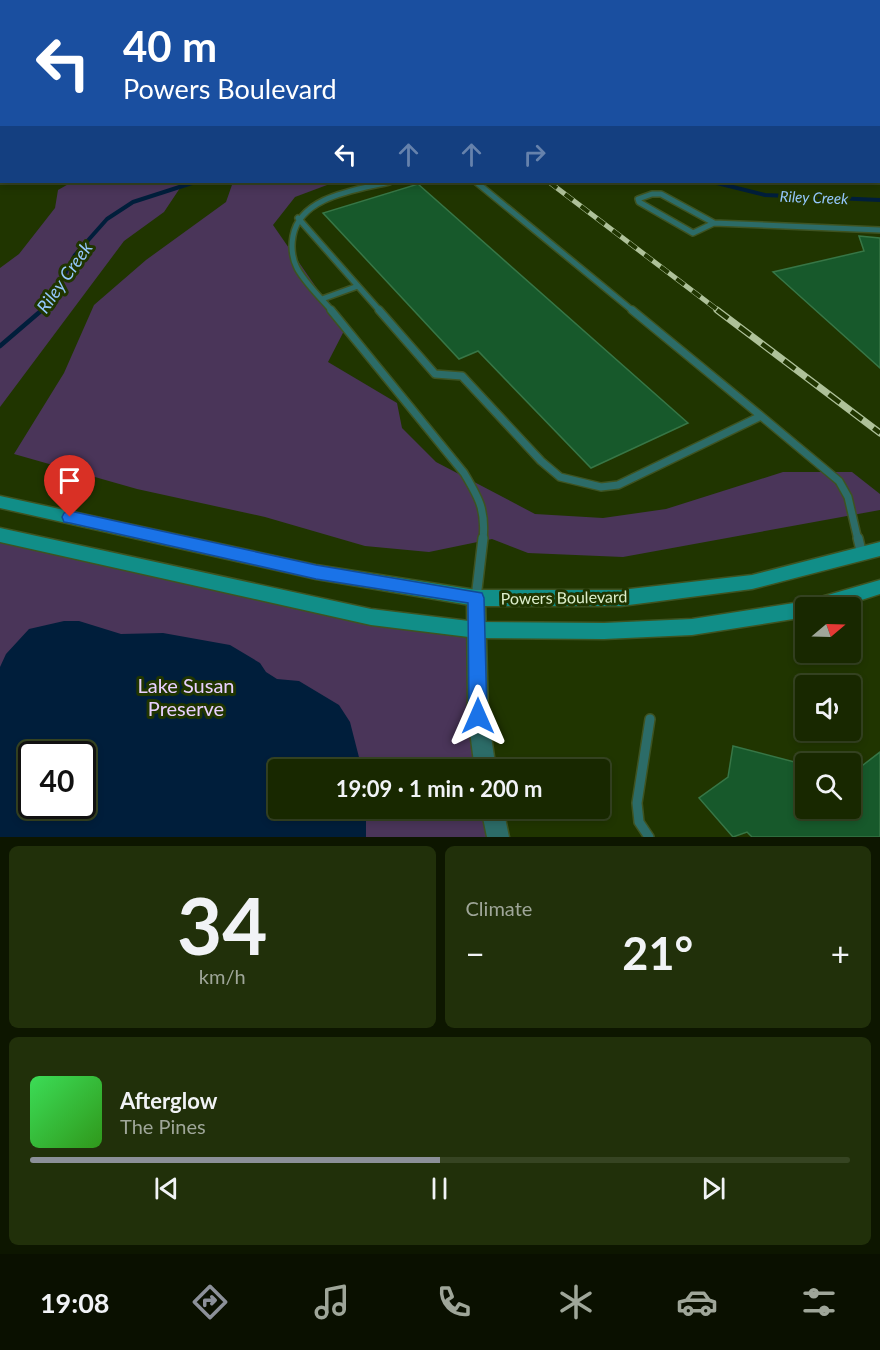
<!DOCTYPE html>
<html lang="en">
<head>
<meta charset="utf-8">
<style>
	:root { --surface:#182800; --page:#21300a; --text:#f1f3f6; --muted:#9fa699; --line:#364422; --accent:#8c9099 }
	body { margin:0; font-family:Lato,sans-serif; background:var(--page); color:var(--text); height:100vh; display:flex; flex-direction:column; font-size:22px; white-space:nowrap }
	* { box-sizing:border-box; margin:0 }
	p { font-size:20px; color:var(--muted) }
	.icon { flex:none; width:33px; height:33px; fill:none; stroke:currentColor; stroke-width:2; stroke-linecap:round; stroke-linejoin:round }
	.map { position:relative; height:837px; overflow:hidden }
	.drawer { display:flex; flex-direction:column; gap:9px; padding:9px; background:#0d1600; flex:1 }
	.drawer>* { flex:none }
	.hud { position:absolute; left:0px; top:0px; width:880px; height:183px; box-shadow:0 3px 9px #0003,0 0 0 2px var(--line); background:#1a4fa0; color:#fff; overflow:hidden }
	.needle { width:39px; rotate:71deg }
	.controls { position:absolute; left:795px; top:597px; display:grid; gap:12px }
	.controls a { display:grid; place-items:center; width:66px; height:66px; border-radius:6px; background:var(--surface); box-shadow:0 3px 9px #0003,0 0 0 2px var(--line); font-size:30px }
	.speed { position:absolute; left:18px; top:741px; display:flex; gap:12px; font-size:30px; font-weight:700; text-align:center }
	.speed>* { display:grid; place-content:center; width:78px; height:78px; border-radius:50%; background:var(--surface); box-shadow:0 3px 9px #0003,0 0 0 2px var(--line); line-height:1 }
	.speed .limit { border:3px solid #111; border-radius:9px; background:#fff; color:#111 }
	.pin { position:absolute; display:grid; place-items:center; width:51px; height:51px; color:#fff; margin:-62px -26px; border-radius:50% 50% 50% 0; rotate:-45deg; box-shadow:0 0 6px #0007 }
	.pin .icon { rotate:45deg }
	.me { position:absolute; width:66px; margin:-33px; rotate:0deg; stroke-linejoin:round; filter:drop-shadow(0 0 4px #0008) }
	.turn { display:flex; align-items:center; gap:21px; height:126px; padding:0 24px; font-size:27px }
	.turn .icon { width:78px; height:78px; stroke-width:2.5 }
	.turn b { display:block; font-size:42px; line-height:51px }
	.lanes { display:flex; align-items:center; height:57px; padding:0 24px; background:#0003; justify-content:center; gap:30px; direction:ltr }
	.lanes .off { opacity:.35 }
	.big { font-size:45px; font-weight:700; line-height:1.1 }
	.drawer .tile { flex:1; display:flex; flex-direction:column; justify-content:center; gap:9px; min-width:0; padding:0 21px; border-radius:9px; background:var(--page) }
	.drawer .dial { align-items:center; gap:0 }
	.dial b { font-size:78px; line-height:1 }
	.song { display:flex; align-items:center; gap:18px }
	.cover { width:72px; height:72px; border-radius:9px; background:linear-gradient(135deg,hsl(130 70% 55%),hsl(110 70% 35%)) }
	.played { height:6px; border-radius:3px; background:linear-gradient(90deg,var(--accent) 50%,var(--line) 50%) }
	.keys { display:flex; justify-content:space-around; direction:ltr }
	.heat { display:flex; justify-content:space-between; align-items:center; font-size:33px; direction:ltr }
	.drawer .tiles { flex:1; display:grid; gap:9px; grid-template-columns:1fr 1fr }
	.tile:last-child { grid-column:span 2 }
	.trip { position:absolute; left:268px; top:759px; width:342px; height:60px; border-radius:6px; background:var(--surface); box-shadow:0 3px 9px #0003,0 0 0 2px var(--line); font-weight:700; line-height:60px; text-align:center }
	.tabs { display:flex; height:96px; justify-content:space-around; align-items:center; background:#0a1000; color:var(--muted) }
	.tabs .icon { width:42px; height:42px }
	.tabs .active { color:var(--accent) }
	.tabs b { font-size:27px; color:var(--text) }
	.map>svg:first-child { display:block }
</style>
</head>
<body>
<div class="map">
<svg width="880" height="837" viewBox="0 0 880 837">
	<rect width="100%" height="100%" fill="#203500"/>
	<path fill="#4a3559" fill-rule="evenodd" d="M72 182H184L164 212 124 241 0 407V268L19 254 55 208 58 190Z
		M233 182H335L295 197 273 225 345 329 328 362 397 403 402 428 436 462 535 514 603 518 666 509 783 472H852L880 494V510L623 557 528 553 492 539 429 552 365 546 265 517 137 489 14 454 64 373 94 305 146 260 226 202Z
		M0 535 371 617 477 630 486 769 279 770V808L492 809 498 837H0ZM32 754H82V806H32Z"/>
	<path fill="#001e3b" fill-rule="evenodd" d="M64 621H79L121 634 163 633 230 645 260 663 266 672 277 679 299 681 339 705 350 722 362 769 279 770V808L366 809V837H0V667L6 654 29 629ZM32 754H82V806H32Z"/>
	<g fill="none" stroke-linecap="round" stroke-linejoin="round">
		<path stroke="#001e3b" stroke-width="3" d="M807 0 809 2"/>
		<path stroke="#001e3b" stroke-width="4" d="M713 182 765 195 880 200
			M41 311 53 296 75 255 107 219 133 202 195 182"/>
		<path stroke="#001e3b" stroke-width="4.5" d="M0 346 42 310"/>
	</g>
	<path fill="#17592b" stroke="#377646" stroke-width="1.5" d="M418 184 688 423 591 468 478 351 459 359 323 213Z
		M859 236 880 238V368L773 272 864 251Z
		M733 746 806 765V808H850V775L880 752V837H752L747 832 733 837 699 798 728 777Z"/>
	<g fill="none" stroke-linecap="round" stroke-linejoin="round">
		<defs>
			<path id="service-far3" d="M10 0 13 2
				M693 2 696 0"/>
			<path id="service-far2" d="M476 182 633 311
				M652 194H661L714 223 693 233 639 202 638 199Z
				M298 218 380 311
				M714 223 880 230
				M322 299 358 286
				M332 311C321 298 305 283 297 268 292 258 291 247 293 236 300 196 357 190 389 182"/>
			<path id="service-far1" d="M331 310 464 473C479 498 486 510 483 540
				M379 310 435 374 462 376 541 461 560 477 601 487 618 485 761 416 632 310
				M761 416 839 481 848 497 858 540"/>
			<path id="service" d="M858 538 862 555
				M476 598 483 538
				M649 837 639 822 637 803 650 719"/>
			<path id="minor" d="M34 0H44L32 2Z
				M637 0H645L635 2Z
				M0 8H2V12H0Z
				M0 147H2V153H0Z"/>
			<path id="tertiary" d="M499 0H509L511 2H500Z
				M879 119H880V126H879Z
				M476 590 482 593 485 598 488 716 496 770H475L468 716 467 598 470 593Z
				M481 808H503L509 837H487Z"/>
			<path id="secondary" d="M0 496 316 565 476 590H621L752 575 880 542V556L752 589 621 606H476L316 579 0 508Z
				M0 528 371 609 477 622 604 623 692 619 807 601 880 580V594L837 608H806V617L692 635 604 639 477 638 371 625 0 542Z"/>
		</defs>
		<use href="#service-far3" stroke="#3e5321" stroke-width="5"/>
		<use href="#service-far2" stroke="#3e5321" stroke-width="8"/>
		<use href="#service-far1" stroke="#3e5321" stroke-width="10"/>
		<use href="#service" stroke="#3e5321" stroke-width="12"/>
		<use href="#minor" stroke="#3e5321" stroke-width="2"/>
		<use href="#tertiary" stroke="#3e5321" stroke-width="3"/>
		<use href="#secondary" stroke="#3e5321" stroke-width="3"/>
		<use href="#service-far3" stroke="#2c6c68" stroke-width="4"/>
		<use href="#service-far2" stroke="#2c6c68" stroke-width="5"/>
		<use href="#service-far1" stroke="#2c6c68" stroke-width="7"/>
		<use href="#service" stroke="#2c6c68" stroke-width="9"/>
		<use href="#minor" fill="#2c6c68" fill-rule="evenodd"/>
		<use href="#tertiary" fill="#2c6c68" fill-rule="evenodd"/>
		<use href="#secondary" fill="#118e88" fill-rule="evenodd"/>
		<defs>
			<path id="rail-far2" d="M284 0 287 2"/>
			<path id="rail-far1" d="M549 182 719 311"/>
			<path id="rail" d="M717 310 880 433"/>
		</defs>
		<use href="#rail-far2" stroke="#aec199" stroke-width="4.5"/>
		<use href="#rail-far1" stroke="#aec199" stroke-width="5"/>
		<use href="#rail" stroke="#aec199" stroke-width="7"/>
		<use href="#rail-far2" stroke="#203500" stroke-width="3" stroke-dasharray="8" stroke-linecap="butt"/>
		<use href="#rail-far1" stroke="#203500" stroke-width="4" stroke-dasharray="10" stroke-linecap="butt"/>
		<use href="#rail" stroke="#203500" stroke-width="4.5" stroke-dasharray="14" stroke-linecap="butt"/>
	</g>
	<path fill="#1a73e8" stroke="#114b97" stroke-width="1.5" d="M70 511 316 565 482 593 484 598 487 716 484 722 478 724 471 722 469 716 468 603 316 579 70 523 64 522 62 517 64 513Z"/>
	<g text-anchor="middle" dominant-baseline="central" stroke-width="6" stroke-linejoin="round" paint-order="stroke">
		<g font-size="15" font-style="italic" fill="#94c7fc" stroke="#203500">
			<text transform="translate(814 197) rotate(2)">Riley Creek</text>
		</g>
		<g font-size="16" fill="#ddefcc" stroke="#203500">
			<text transform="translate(564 597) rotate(-1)">Powers Boulevard</text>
		</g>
		<g font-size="18" font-style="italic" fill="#94c7fc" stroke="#203500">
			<text transform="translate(64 277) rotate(-55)">Riley Creek</text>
		</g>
		<g font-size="20" fill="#e9d0ff" stroke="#203500">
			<text x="186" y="685">Lake Susan<tspan x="186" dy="23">Preserve</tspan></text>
		</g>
	</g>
</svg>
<div class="controls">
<a><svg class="needle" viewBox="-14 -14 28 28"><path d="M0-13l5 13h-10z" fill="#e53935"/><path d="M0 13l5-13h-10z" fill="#9fa699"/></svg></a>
<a><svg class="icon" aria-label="sound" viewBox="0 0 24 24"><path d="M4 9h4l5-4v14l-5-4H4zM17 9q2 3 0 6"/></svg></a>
<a><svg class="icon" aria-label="search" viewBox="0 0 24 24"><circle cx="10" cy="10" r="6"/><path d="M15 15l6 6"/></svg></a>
</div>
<div class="speed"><div class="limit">40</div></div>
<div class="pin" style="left:70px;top:517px;background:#d93025"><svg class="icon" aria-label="arrive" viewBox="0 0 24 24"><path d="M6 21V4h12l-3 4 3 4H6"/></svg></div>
<svg class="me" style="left:478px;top:716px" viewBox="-20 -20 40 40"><path d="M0-17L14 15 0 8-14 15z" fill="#1a73e8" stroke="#fff" stroke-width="4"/></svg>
<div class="trip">19:09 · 1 min · 200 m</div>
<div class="hud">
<div class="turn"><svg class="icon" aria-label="left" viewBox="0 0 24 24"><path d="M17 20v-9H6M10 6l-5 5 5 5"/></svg><div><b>40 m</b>Powers Boulevard</div></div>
<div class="lanes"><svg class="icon" aria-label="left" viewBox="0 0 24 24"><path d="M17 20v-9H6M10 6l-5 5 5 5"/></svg><svg class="icon off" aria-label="ahead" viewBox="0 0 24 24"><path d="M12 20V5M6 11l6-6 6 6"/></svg><svg class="icon off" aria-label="ahead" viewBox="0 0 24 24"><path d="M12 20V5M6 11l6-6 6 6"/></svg><svg class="icon off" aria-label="right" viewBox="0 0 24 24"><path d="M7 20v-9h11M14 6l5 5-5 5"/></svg></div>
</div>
</div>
<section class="drawer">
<div class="tiles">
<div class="tile dial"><b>34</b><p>km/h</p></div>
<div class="tile"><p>Climate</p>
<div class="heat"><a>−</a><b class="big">21°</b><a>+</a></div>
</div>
<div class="tile">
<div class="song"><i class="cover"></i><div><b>Afterglow</b><p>The Pines</p></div></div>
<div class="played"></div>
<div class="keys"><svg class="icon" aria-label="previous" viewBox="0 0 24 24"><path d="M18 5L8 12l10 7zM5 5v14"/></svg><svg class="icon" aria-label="pause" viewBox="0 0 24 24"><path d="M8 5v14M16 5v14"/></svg><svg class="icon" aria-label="next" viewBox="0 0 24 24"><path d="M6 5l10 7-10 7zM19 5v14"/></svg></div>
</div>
</div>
</section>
<nav class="tabs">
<b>19:08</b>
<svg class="icon active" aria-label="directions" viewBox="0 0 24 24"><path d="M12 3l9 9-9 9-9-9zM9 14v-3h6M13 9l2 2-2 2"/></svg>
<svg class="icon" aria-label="music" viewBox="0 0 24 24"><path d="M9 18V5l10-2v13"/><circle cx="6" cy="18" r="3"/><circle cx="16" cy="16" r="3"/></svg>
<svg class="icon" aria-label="phone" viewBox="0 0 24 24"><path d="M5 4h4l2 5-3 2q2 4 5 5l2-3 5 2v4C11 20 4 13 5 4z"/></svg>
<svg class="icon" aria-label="climate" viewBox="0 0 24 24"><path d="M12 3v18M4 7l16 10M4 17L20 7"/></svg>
<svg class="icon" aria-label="car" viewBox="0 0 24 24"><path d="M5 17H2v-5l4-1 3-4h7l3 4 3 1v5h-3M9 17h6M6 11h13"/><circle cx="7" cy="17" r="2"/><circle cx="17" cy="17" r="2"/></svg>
<svg class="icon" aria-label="filters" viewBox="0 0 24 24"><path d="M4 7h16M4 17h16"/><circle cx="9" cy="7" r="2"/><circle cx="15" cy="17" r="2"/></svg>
</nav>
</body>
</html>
